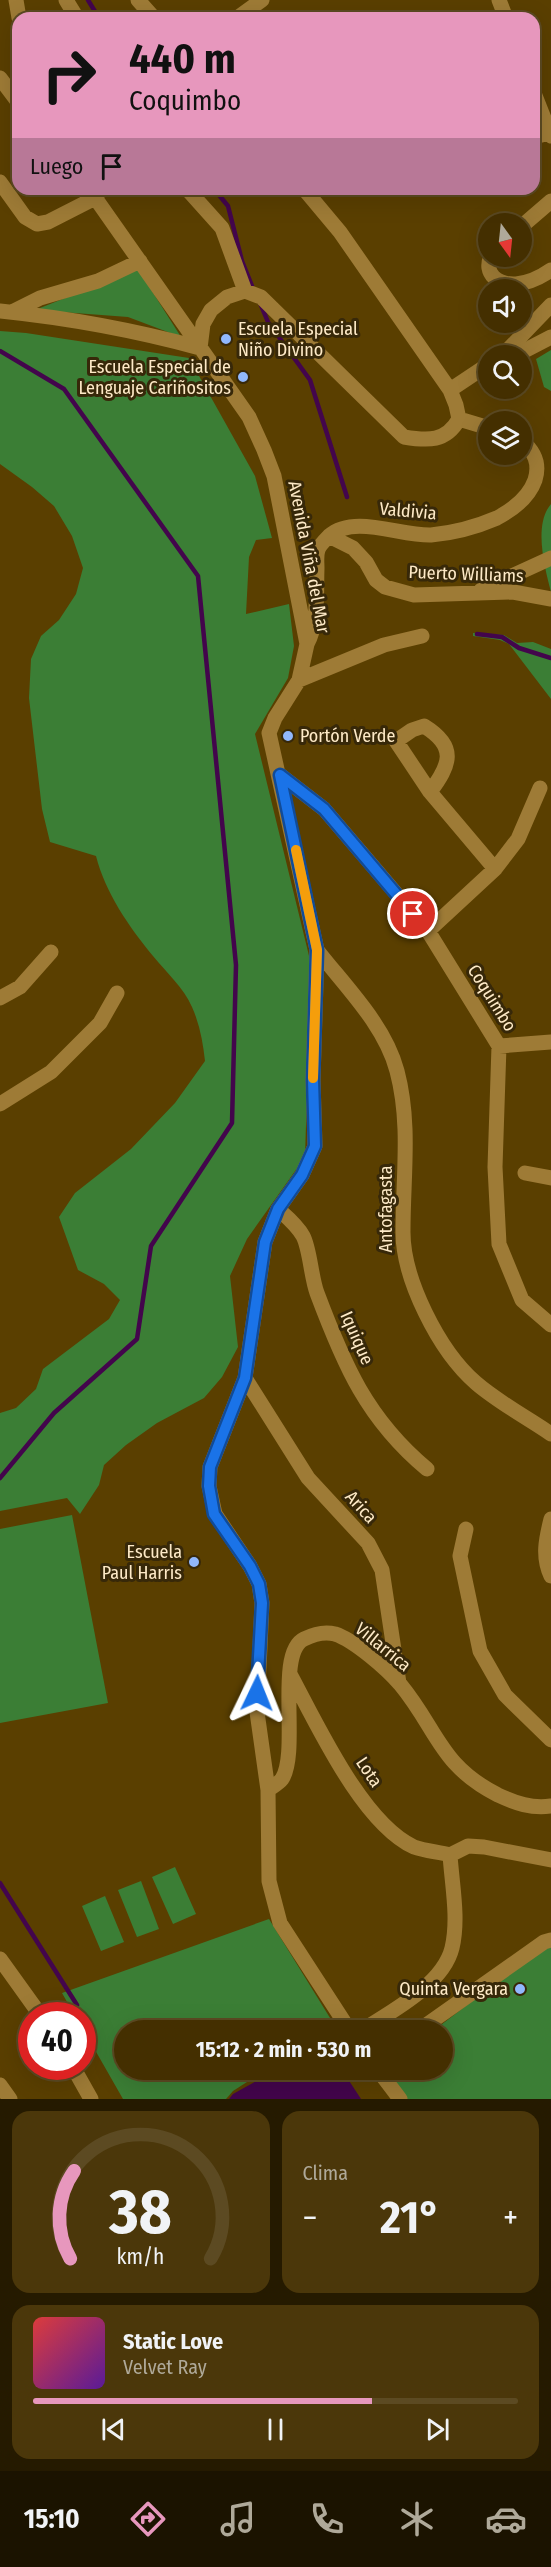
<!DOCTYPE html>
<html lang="es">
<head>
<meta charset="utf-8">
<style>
	:root { --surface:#442f00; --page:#4b370a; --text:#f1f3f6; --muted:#afa999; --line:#5c4a22; --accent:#e797bd }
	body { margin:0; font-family:"Fira Sans Condensed",sans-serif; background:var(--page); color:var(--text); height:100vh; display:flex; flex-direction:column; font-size:22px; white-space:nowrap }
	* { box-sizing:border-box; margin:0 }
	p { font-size:20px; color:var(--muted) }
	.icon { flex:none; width:33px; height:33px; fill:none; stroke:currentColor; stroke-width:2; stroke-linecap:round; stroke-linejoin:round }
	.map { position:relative; height:2099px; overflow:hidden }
	.panel { display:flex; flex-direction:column; gap:12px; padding:12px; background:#251a00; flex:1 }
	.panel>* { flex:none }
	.guide { position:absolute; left:12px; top:12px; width:528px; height:183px; border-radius:18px; box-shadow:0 6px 24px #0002,0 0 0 2px var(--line); background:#e797bd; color:#111; overflow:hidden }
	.needle { width:39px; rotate:165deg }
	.buttons { position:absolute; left:478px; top:213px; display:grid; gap:12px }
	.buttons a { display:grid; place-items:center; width:54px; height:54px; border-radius:50%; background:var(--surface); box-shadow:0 6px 24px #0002,0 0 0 2px var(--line); font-size:30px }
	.speed { position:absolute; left:18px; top:2002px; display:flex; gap:12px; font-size:30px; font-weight:700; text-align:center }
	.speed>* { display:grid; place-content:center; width:78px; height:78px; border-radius:50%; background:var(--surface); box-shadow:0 6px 24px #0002,0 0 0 2px var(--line); line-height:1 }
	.speed .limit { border:9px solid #d22; background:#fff; color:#111 }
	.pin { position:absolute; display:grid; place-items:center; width:51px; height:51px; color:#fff; margin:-26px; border:3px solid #fff; border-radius:50%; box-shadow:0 2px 6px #0007 }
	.me { position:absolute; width:66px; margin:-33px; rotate:2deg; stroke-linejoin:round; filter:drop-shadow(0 0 4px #0008) }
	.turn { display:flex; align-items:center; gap:21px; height:126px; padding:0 18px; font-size:27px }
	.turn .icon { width:78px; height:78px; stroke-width:2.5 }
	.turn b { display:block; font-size:42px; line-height:51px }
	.then { display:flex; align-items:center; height:57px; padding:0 18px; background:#0003; gap:12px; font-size:22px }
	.big { font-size:45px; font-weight:700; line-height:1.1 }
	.panel .card { flex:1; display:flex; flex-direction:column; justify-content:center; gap:9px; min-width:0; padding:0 21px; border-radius:18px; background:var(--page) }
	.panel .dial { align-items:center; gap:0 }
	.dial svg { height:156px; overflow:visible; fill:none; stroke:var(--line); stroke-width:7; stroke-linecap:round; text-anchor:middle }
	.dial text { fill:var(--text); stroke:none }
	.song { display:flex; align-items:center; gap:18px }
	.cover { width:72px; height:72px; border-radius:9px; background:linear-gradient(135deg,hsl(0 70% 55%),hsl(270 70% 35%)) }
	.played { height:6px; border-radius:3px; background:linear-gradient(90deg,var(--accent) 70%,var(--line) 70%) }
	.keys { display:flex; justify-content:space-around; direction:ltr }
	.heat { display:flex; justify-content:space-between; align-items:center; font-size:33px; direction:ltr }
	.panel .tiles { flex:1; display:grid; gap:12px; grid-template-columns:1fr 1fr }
	.card:last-child { grid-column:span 2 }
	.trip { position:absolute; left:114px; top:2020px; width:339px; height:60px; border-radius:30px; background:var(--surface); box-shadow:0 6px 24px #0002,0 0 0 2px var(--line); font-weight:700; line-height:60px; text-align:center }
	.tabs { display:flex; height:96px; justify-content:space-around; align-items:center; background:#1b1300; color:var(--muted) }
	.tabs .icon { width:42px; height:42px }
	.tabs .current { color:var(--accent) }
	.tabs b { font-size:27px; color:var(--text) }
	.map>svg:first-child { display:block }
</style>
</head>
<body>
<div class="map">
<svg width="551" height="2099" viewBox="0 0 551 2099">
	<rect width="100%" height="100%" fill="#5a3f00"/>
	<path fill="#3b7e35" d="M138 269 181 337 128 317 35 310Z
		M0 331 26 333 189 358 255 476 272 538 256 540 249 557 246 614 289 604 294 646 288 678 255 734 311 964 305 1157 247 1239 230 1276 238 1347 222 1377 204 1398 157 1423 126 1445 104 1465 99 1485 80 1514 67 1498 0 1511V1413L16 1408 36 1389 43 1369 109 1319 120 1300 104 1284 78 1270 59 1217 75 1193 131 1149 175 1103 205 1061C203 1043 200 1025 192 1007 184 988 166 972 153 956 129 927 105 892 96 856L50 842 42 809 29 698 31 659 41 636 59 620 76 594 83 568 72 536 54 506 32 487 0 464Z
		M551 350V391L544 387 536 359Z
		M551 504V592C545 568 533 525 551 504Z
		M473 633 504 635 517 643 533 642 551 649V699L509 644 500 640 473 636Z
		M72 1515 108 1703 0 1723V1529Z
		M175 1867 196 1914 173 1924 152 1877Z
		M141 1881 159 1929 137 1937 118 1890Z
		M105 1896 124 1942 101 1951 82 1906Z
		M269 1919 335 2026 328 2031H124V2070H266L233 2091 226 2099H123L83 2029 82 2016H75L62 1993Z
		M551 1945V2099H402C396 2091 391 2080 394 2070H442V2031H433L543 1947Z"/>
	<path fill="#43054c" d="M276 2070H342L361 2099H229L233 2094Z"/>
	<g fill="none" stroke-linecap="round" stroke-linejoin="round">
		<path stroke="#43054c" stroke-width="4.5" d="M88 0 99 18
			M214 189 228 206 242 261 252 286
			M260 303 268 322 310 380 347 497
			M0 351 64 389 198 576 236 965 232 1123 151 1246 137 1339 54 1413 0 1478
			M477 634 502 637 519 648 551 658
			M0 1883 77 2005"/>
		<path stroke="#9e7b36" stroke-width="15" d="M16 0 19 18
			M66 0 77 18
			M138 0 154 18
			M499 0 506 18
			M237 18 262 0
			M0 78 18 102
			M534 93 551 136
			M534 137 549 133
			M0 182 25 217 37 224 48 222 97 197
			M89 189 249 417 264 450 274 476 307 644 299 680 275 718 269 733 317 950 313 1080 315 1146 302 1175 278 1209 265 1242 245 1378 210 1467 209 1486 215 1514 250 1566 259 1584 262 1603 257 1712 268 1790 269 1881 280 1923 350 2031
			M187 189 222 228 245 291
			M304 189 340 232 450 390 456 405 459 419
			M522 226 551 201
			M491 256C483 274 498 285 516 284 528 283 541 277 551 270
			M0 311C68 318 134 330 200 348L203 324 211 310 227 297 245 291 261 297 404 437C428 441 446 442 459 419
			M12 312 40 298 98 281 140 261
			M504 355 524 351 551 337
			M502 356 551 305
			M450 390 489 364
			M459 419 489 428
			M329 536 353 548 366 562 376 580 385 587 414 595 513 592 551 599
			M481 590 551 558
			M307 644C319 621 316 595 317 568 317 563 316 555 318 550 319 546 326 539 329 536 354 514 400 536 431 535 453 533 476 527 497 518 512 510 529 497 535 480 540 464 535 452 522 441
			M299 680 384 645 422 636
			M280 775 324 809 428 931 499 1046 495 1167 499 1244 522 1300 551 1325
			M430 792C450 765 458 747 424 726L412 730 396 741 430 792 495 869
			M428 931 495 869 518 839 540 788
			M317 950C345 986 385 1025 397 1071 411 1124 403 1176 403 1230 402 1278 439 1351 476 1383 498 1402 526 1417 551 1434
			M0 998 20 987 51 952
			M499 1046 551 1042
			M0 1104 51 1072 100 1023 117 993
			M525 1173 551 1178
			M278 1209C287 1217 297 1225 303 1236 310 1249 311 1277 317 1293 344 1365 367 1419 427 1469
			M245 1378 308 1478 368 1543 382 1570 399 1683
			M551 1519C546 1539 542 1557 551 1576
			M466 1529 460 1556 480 1651 505 1695 551 1740
			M290 1674C317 1724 362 1823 414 1847 425 1851 439 1852 450 1855
			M268 1790C272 1787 279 1783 282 1779 300 1751 275 1653 304 1639 314 1634 324 1631 335 1634 354 1640 387 1669 400 1684 438 1730 439 1765 498 1795 515 1803 532 1809 551 1806
			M450 1855 468 1846 484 1847 551 1860
			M0 1959 41 2016
			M361 2031C390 2012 443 1985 452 1948 459 1919 452 1885 450 1855
			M418 2031 544 1942 551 1940
			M73 2067 91 2099
			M378 2070 400 2099
			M0 2085 10 2099"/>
	</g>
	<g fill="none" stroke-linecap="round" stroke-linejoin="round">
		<defs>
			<path id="route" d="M257 1693 262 1603 259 1584 250 1566 214 1514 209 1486 210 1467 245 1378 265 1242 278 1209 302 1175 315 1146 313 1080 317 950 280 775 324 809 413 914"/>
		</defs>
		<use href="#route" stroke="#114b97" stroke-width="15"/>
		<use href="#route" stroke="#1a73e8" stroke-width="10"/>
		<path stroke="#f59e0b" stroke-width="10" d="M296 850 317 950 313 1078"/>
	</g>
	<g fill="#91b8fd" stroke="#372809" stroke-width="2">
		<circle cx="226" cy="339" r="6"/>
		<circle cx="243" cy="377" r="6"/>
		<circle cx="288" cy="736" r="6"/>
		<circle cx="194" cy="1562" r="6"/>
		<circle cx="520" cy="1989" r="6"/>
	</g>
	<g text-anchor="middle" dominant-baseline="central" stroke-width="6" stroke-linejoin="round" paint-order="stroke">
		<g font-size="18" fill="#feeac7" stroke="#372809" text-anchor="end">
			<text x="238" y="329" text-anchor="start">Escuela Especial<tspan x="238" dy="21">Niño Divino</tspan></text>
			<text x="231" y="367">Escuela Especial de<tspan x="231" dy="21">Lenguaje Cariñositos</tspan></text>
			<text x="300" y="736" text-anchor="start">Portón Verde</text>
			<text x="182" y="1552">Escuela<tspan x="182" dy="21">Paul Harris</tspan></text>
			<text x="508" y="1989">Quinta Vergara</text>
		</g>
		<g font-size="18" fill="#feeac7" stroke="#372809">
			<text transform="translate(408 511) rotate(5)">Valdivia</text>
			<text transform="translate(309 557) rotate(79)">Avenida Viña del Mar</text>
			<text transform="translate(466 574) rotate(2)">Puerto Williams</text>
			<text transform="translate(492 998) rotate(58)">Coquimbo</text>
			<text transform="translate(386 1209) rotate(-90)">Antofagasta</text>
			<text transform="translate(357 1338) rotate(66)">Iquique</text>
			<text transform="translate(361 1507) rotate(48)">Arica</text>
			<text transform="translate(383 1647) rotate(39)">Villarrica</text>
			<text transform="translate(369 1772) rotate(56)">Lota</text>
		</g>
	</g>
</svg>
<div class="buttons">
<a><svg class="needle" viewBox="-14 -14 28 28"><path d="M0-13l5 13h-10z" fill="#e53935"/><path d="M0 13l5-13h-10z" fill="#afa999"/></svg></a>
<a><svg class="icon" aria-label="sound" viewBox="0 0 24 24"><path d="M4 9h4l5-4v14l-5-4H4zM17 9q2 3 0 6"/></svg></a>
<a><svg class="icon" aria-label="search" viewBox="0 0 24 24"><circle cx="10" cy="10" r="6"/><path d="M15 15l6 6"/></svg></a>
<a><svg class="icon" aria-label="layers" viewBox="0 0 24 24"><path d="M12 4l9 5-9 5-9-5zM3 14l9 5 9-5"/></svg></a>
</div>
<div class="speed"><div class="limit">40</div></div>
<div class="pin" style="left:413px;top:914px;background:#d93025"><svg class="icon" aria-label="arrive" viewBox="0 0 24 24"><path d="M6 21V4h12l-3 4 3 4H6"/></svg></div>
<svg class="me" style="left:257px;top:1693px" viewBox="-20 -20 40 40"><path d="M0-17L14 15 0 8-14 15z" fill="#1a73e8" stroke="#fff" stroke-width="4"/></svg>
<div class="trip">15:12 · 2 min · 530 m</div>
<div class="guide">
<div class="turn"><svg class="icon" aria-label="right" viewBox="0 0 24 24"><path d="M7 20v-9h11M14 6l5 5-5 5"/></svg><div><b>440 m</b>Coquimbo</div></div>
<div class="then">Luego<svg class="icon" aria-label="arrive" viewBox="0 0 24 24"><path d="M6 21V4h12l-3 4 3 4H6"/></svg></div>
</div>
</div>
<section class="panel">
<div class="tiles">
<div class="card dial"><svg viewBox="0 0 100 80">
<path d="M14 69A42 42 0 1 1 86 69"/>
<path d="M14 69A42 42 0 0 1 16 24" stroke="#e797bd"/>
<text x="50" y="56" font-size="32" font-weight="700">38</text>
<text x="50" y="72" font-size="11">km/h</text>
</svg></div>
<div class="card"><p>Clima</p>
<div class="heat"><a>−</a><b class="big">21°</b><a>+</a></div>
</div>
<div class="card">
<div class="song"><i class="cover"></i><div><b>Static Love</b><p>Velvet Ray</p></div></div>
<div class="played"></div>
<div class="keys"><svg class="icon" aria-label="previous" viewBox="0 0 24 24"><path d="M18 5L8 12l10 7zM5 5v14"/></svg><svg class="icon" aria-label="pause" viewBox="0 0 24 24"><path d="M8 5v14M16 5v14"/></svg><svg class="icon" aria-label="next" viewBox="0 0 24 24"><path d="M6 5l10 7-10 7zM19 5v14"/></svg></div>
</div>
</div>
</section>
<nav class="tabs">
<b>15:10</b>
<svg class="icon current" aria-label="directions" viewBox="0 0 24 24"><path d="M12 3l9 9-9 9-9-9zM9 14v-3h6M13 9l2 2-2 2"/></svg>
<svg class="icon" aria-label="music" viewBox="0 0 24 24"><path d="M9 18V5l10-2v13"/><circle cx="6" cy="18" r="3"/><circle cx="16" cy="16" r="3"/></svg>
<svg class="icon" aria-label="phone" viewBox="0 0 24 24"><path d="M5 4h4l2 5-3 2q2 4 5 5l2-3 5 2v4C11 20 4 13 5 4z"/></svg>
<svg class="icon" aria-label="climate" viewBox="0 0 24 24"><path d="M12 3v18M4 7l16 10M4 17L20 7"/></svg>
<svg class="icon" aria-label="car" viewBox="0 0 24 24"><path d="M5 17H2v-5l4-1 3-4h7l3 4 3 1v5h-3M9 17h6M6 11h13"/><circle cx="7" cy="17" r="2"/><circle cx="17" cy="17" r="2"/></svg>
</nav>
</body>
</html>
